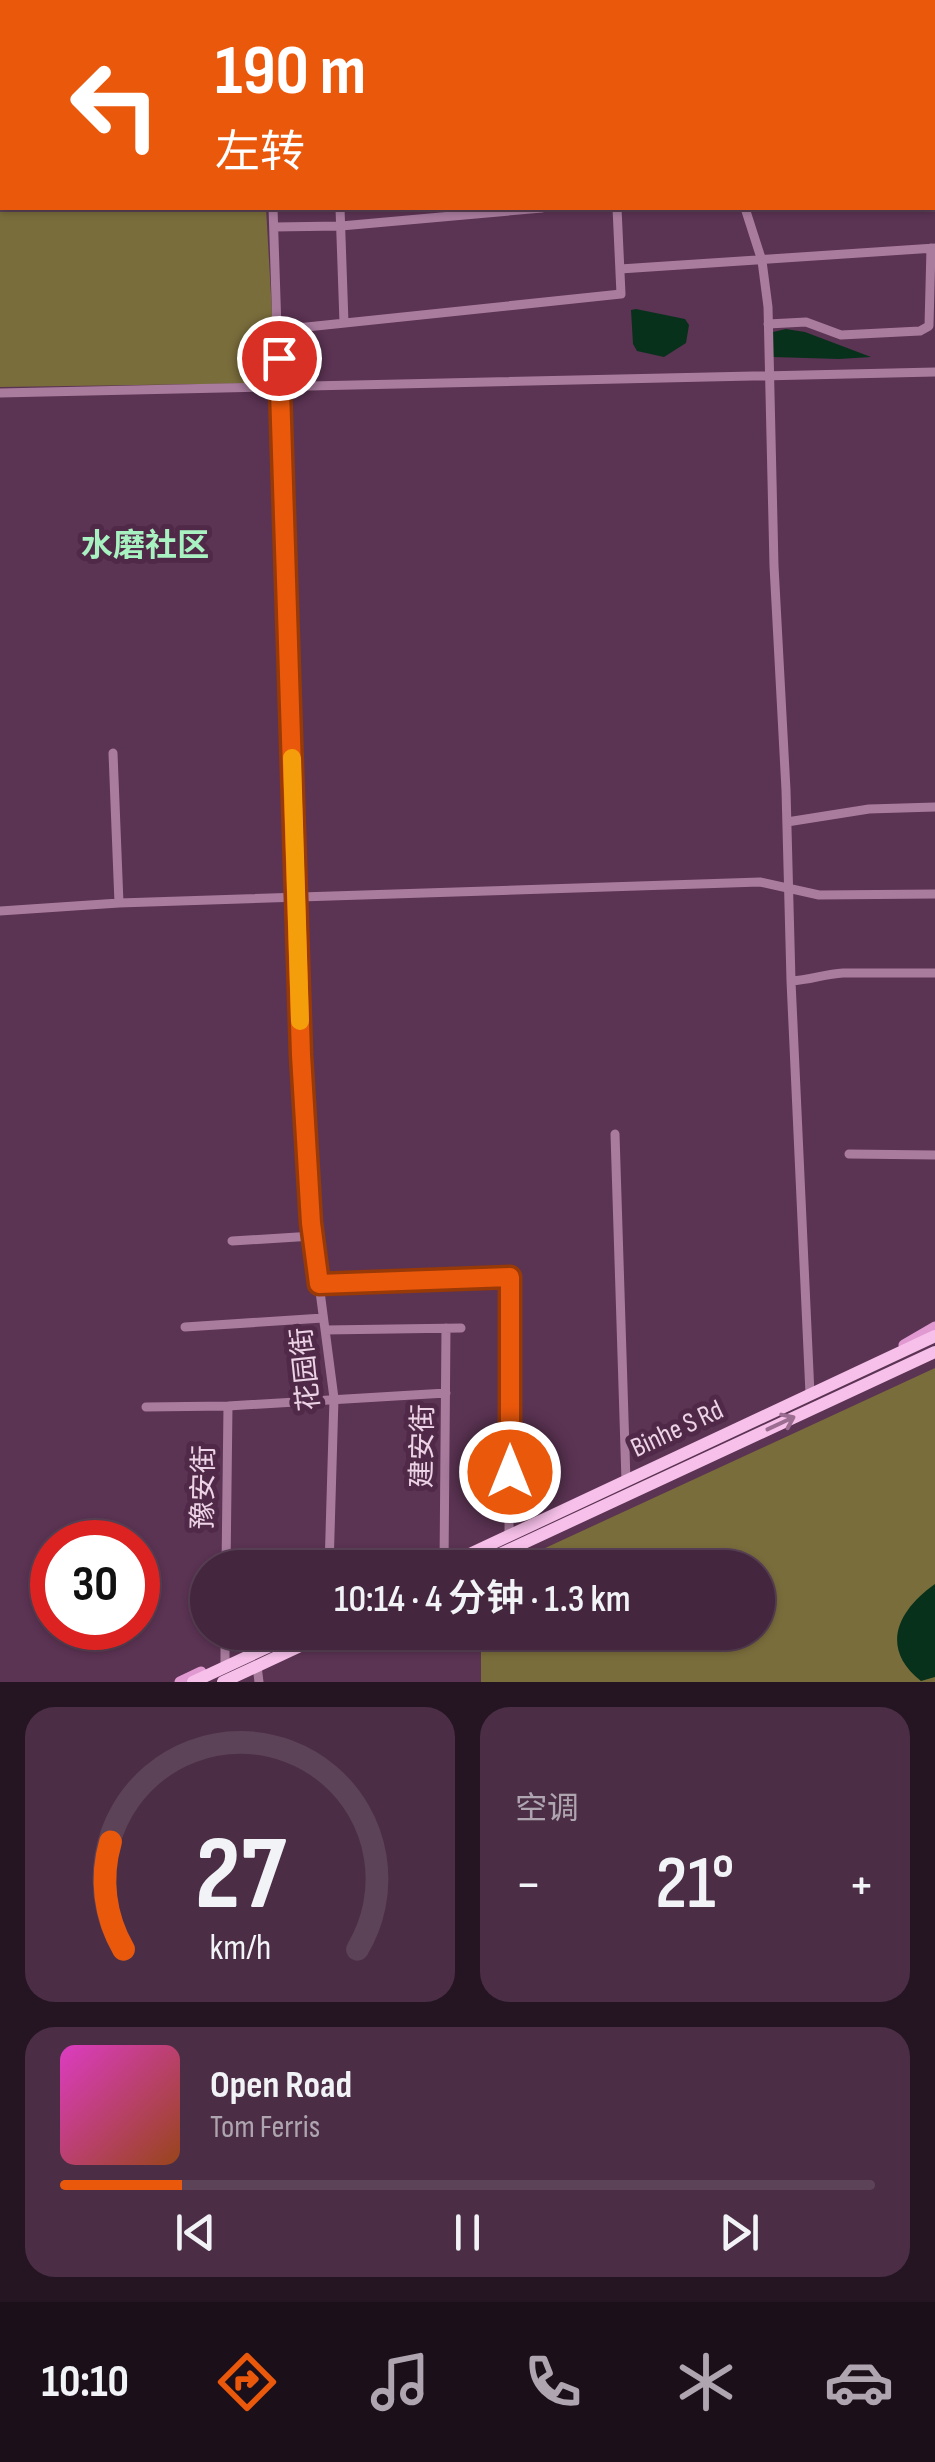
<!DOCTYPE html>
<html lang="zh">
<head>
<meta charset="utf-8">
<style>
	:root { --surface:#44263e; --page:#4b2e45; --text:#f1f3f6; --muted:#afa5b0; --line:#5c4358; --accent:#ea580c }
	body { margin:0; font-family:"Sofia Sans Condensed","Noto Sans SC",sans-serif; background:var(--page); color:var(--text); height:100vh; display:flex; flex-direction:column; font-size:38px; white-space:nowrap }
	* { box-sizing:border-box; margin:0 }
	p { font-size:32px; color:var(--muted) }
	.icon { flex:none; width:55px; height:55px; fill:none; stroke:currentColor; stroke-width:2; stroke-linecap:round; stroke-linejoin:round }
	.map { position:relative; height:1682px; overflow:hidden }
	.sheet { display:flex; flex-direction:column; gap:25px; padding:25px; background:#251522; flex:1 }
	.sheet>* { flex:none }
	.top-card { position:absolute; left:0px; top:0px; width:935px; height:210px; box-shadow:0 2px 8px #0004,0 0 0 2px var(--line); background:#ea580c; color:#fff; overflow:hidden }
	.speed { position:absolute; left:30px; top:1520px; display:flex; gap:20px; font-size:50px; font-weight:700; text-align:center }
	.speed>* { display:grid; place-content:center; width:130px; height:130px; border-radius:50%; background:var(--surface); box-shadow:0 2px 8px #0004,0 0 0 2px var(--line); line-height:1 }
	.speed .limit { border:15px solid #d22; background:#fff; color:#111 }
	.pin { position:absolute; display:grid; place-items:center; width:85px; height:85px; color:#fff; margin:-42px; border:5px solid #fff; border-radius:50%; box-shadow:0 2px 10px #0007 }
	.me { position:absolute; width:110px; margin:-55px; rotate:0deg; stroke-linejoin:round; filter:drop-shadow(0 0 8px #0008) }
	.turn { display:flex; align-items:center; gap:35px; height:210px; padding:0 50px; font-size:45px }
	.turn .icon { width:130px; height:130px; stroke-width:2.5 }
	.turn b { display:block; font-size:70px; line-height:85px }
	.big { font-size:75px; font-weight:600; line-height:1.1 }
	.sheet .widget { flex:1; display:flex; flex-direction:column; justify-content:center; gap:15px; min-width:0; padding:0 35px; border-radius:30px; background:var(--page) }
	.sheet .dial { align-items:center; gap:0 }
	.dial svg { height:260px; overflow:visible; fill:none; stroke:var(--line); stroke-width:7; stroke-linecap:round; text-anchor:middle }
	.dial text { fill:var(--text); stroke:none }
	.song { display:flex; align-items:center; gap:30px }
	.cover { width:120px; height:120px; border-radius:15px; background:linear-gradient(135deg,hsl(310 70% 55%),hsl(20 70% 35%)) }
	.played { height:10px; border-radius:5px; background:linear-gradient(90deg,var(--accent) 15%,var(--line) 15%) }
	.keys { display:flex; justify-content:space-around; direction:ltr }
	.heat { display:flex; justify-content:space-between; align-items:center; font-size:55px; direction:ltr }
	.sheet .tiles { flex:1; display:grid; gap:25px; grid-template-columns:1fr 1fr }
	.widget:last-child { grid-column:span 2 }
	.trip { position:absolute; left:190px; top:1550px; width:585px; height:100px; border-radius:50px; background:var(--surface); box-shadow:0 2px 8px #0004,0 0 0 2px var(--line); font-weight:600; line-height:100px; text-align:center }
	.tabs { display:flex; height:160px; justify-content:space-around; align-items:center; background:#1b0f19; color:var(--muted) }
	.tabs .icon { width:70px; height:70px }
	.tabs .on { color:var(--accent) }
	.tabs b { font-size:45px; color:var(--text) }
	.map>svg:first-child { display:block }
</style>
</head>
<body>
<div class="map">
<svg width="935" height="1682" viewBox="0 0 935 1682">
	<rect width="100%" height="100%" fill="#5b3353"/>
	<path fill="#7a6d3c" d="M0 0H255L256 2H2V208H266L276 383 0 387Z
		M269 0H935V42L932 2Z
		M935 1368V1682H481V1633L758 1632V1568L504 1567Z"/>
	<path fill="#08311b" d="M636 309 685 319 689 325 686 343 664 357 637 351 633 344 631 310Z
		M786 329 805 332 871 357 839 359 773 357V332Z
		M935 1584V1677L921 1681C879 1648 898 1610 935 1584Z"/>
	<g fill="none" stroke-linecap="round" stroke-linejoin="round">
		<path stroke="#08311b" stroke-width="8" d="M932 47H935"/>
		<path stroke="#a97c9e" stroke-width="9" d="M263 0 264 2
			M932 163H935
			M273 208 301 1055 311 1223 334 1398 329 1568
			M340 208 344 323
			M745 208 762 261 768 307 774 566 786 790 791 981 810 1394
			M274 227 341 226 542 208
			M620 269 935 248
			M768 324 806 322 841 335 920 331 929 326 931 248
			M278 330 621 294 617 208
			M0 393 935 372
			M113 753 119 903 760 882 819 895 935 894
			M787 822 869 809 935 807
			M0 911 119 903
			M791 981C811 980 824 974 843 973H935
			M615 1134 626 1481
			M849 1154 935 1155
			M232 1241 313 1236
			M319 1285 511 1277 509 1533
			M185 1327 323 1318
			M325 1330 461 1328
			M146 1407 228 1406 446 1393
			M444 1566 446 1328
			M226 1568 228 1406
			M257 1666 259 1682
			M225 1667V1632"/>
		<path stroke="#e19ad1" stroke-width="11" d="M904 1345 935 1327
			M180 1682 201 1672"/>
		<path stroke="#f7c0ea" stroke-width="12" d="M440 1568 935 1336
			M470 1568 935 1352
			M193 1682 300 1632
			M223 1682 330 1632"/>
	</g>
	<defs><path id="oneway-shaft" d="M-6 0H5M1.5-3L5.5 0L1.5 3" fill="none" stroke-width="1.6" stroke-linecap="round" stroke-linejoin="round" transform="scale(2.5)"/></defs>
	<use stroke="#9b6d91" href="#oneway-shaft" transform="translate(781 1423) rotate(-25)"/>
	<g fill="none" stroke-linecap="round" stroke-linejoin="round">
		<defs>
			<path id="route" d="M279 358 301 1055 311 1223 319 1284 510 1277V1472"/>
		</defs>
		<use href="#route" stroke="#983908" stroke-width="25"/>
		<use href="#route" stroke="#ea580c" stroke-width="18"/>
		<path stroke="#f59e0b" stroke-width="18" d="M292 758 300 1021"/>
	</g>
	<g text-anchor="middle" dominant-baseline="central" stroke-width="10" stroke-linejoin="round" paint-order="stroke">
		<g font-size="28" fill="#ecd3e6" stroke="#502948">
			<text transform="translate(306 1369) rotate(-96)">花园街</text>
			<text transform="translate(677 1429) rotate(-25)">Binhe S Rd</text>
			<text transform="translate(423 1446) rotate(-89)">建安街</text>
			<text transform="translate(204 1487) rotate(-89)">豫安街</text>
		</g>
		<g font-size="32" font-weight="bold" fill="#a8f2c1" stroke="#502948">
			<text x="145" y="546">水磨社区</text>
		</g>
	</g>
</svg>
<div class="speed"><div class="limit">30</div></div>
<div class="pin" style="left:279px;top:358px;background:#d93025"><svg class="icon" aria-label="arrive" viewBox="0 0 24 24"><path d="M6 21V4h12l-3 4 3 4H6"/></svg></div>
<svg class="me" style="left:510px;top:1472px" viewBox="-20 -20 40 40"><circle r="17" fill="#ea580c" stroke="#fff" stroke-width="3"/><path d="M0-11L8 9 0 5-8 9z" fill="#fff"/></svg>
<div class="trip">10:14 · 4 分钟 · 1.3 km</div>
<div class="top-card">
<div class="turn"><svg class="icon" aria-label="left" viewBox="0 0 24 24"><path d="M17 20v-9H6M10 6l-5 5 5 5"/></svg><div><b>190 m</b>左转</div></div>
</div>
</div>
<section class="sheet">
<div class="tiles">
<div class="widget dial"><svg viewBox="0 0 100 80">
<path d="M14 69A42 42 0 1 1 86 69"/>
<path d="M14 69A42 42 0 0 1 10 36" stroke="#ea580c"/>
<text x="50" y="56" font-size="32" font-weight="700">27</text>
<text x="50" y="72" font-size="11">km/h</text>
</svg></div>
<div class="widget"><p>空调</p>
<div class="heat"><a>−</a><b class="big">21°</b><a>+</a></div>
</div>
<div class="widget">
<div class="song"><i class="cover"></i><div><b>Open Road</b><p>Tom Ferris</p></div></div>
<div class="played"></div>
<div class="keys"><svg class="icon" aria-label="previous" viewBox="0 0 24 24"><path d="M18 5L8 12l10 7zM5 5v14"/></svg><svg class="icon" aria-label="pause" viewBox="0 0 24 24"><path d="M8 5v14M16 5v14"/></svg><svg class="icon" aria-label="next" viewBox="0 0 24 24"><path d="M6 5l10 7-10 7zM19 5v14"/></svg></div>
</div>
</div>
</section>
<nav class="tabs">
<b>10:10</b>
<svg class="icon on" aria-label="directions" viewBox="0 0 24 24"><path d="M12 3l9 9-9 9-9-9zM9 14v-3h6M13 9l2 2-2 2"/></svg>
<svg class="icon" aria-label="music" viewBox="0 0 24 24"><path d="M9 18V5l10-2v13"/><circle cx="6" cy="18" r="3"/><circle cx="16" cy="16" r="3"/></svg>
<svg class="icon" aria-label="phone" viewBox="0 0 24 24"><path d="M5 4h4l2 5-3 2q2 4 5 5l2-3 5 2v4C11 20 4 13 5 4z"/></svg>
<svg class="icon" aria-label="climate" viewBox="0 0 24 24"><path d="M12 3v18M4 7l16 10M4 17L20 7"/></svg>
<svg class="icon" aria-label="car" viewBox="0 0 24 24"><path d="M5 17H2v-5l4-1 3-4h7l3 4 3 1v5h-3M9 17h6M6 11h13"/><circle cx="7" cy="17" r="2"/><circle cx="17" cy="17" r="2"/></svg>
</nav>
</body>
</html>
